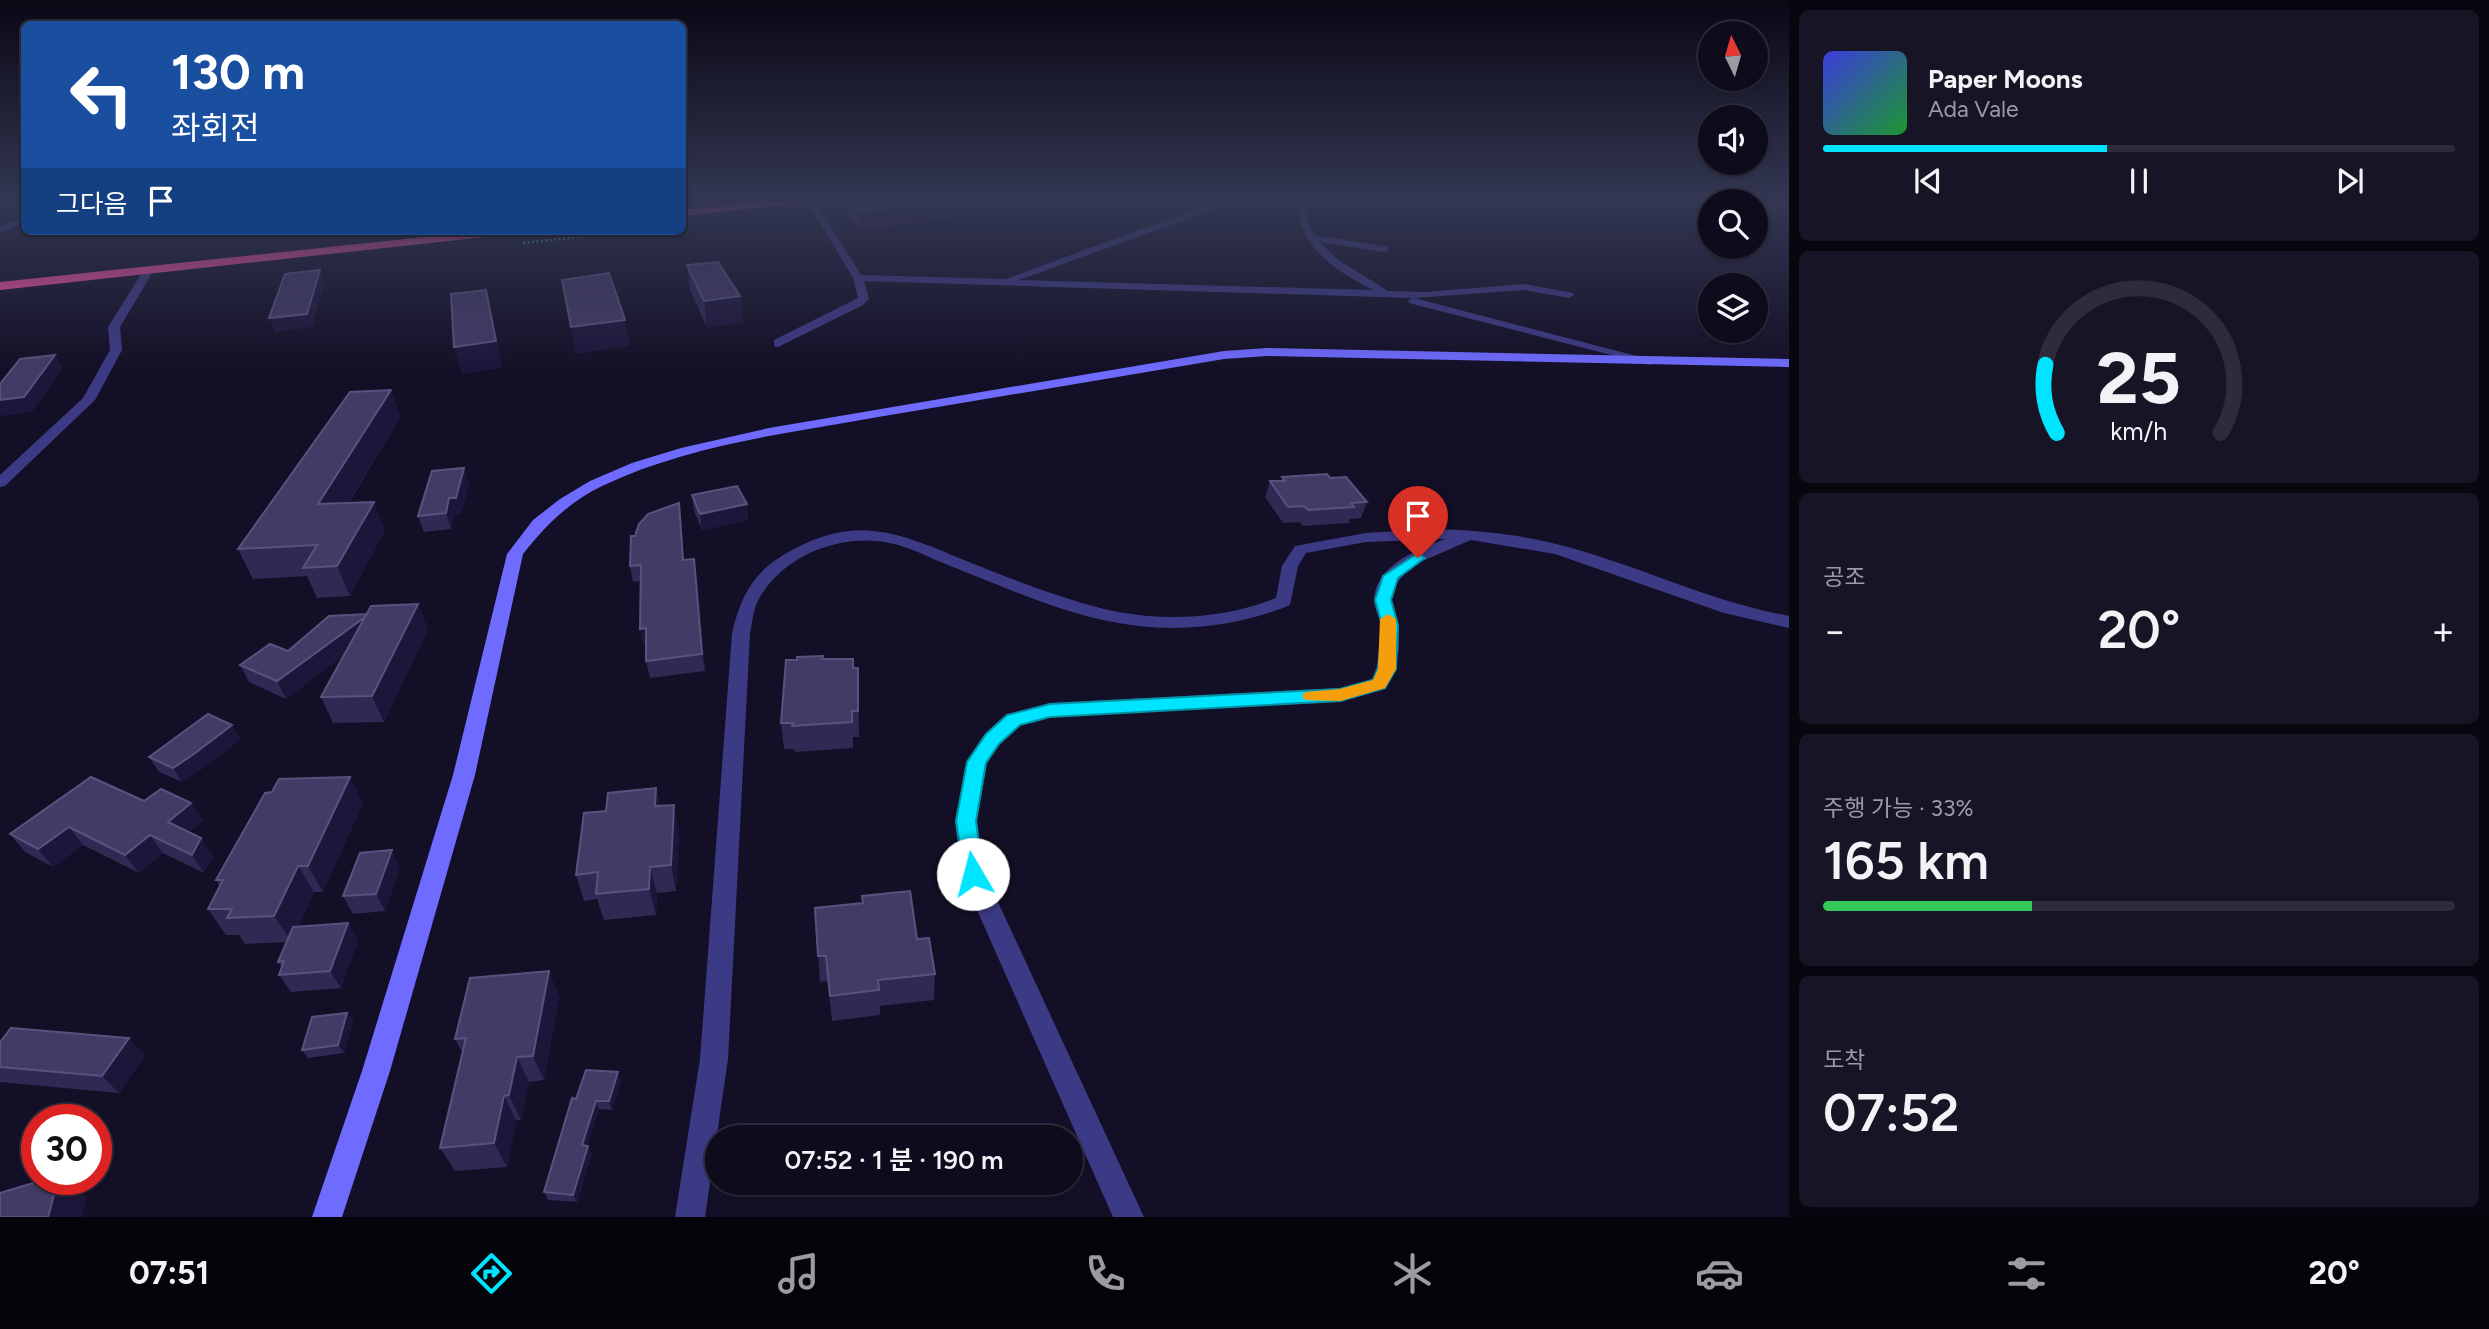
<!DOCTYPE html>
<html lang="ko">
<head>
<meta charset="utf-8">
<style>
	:root { --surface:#0e0b1c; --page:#171425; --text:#f1f3f6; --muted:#9b9ba3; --line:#2e2b3b; --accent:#00e5ff }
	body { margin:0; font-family:Figtree,"Noto Sans KR",sans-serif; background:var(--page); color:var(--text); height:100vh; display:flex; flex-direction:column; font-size:26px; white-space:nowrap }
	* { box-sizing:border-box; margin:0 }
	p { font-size:23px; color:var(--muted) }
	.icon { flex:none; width:38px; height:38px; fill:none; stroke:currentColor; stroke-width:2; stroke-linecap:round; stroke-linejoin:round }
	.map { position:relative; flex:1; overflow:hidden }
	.side { display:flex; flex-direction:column; gap:10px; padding:10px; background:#08060f; width:700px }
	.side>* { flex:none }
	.hud { position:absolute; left:21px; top:21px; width:665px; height:214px; border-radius:10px; box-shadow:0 2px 5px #0004,0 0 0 2px var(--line); background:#1a4fa0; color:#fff; overflow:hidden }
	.needle { width:46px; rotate:355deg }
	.buttons { position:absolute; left:1698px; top:21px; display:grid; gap:14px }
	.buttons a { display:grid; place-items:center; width:70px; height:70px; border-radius:50%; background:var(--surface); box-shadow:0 2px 5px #0004,0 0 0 2px var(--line); font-size:35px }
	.speed { position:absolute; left:21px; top:1104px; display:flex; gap:14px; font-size:35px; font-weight:700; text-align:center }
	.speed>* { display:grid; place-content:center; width:91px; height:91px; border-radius:50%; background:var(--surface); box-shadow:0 2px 5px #0004,0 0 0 2px var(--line); line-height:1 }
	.speed .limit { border:10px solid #d22; background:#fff; color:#111 }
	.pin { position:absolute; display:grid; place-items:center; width:60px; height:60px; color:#fff; margin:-72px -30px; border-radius:50% 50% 50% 0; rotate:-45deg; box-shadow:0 0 7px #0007 }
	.pin .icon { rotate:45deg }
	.me { position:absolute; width:77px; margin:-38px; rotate:352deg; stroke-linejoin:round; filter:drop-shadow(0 0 5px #0008) }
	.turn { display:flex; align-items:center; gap:24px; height:147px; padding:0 35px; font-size:32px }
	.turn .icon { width:91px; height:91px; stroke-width:2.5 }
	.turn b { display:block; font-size:49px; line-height:60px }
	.then { display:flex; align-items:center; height:66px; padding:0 35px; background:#0003; gap:14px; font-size:26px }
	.big { font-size:52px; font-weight:600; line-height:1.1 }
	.side .tile { flex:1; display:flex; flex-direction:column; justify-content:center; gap:10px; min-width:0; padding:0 24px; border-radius:10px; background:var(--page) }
	.side .dial { align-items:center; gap:0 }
	.dial svg { height:182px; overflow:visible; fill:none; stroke:var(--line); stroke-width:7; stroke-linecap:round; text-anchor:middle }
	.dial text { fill:var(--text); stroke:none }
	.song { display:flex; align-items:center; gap:21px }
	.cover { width:84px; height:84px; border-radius:10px; background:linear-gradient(135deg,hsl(240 70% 55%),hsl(130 70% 35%)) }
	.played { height:7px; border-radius:4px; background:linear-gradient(90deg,var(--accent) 45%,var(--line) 45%) }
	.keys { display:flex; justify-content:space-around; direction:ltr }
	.heat { display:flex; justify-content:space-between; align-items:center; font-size:38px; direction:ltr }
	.charge { height:10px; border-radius:5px; background:linear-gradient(90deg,#34c759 33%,var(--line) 0) }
	.trip { position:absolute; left:705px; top:1125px; width:378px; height:70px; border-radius:35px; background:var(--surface); box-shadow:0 2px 5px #0004,0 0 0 2px var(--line); font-weight:600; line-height:70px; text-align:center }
	.tab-bar { display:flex; height:112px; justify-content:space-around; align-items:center; background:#06040b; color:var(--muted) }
	.tab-bar .icon { width:49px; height:49px }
	.tab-bar .on { color:var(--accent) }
	.tab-bar b { font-size:32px; color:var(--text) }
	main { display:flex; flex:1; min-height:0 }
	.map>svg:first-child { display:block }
</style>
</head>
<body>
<main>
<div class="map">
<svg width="1789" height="1217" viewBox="0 0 1789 1217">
	<rect width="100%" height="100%" fill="#130f26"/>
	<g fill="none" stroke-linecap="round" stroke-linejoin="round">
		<path stroke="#2fb8b0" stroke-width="2.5" stroke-dasharray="2 2.5" stroke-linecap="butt" d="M523 243 634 231"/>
		<path fill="#3d3a85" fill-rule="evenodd" d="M807 201H815L861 275 1006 279 1217 201H1227L1212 210 1019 280 1373 290C1336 271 1297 247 1298 201H1306L1308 220 1314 235 1388 247V251L1385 252 1319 242 1340 261 1388 291 1425 292 1524 284 1573 293 1574 295 1569 298 1524 290 1414 298 1656 361 1650 365 1409 303 1408 301 1412 298 864 281 869 299 863 305 778 347 774 346V340L858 298 853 278Z
			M1774 201 1789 203V209L1775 203Z
			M24 217V223L0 233V227Z
			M145 268 154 270 120 327 122 350 95 400 5 486 0 487V475L83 398 110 350 108 327Z
			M1431 529C1476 530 1520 534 1564 546 1640 566 1711 602 1789 616V628L1724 613 1555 554 1471 540 1420 562 1408 570 1394 586 1392 599 1399 626V649L1394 671 1386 689 1340 702 1050 717 1021 725 999 744 987 763 977 821 985 874 1144 1217H1113L961 874 955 821 967 762 985 734 1007 715 1050 703 1340 688 1372 679C1379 663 1383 644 1381 626 1380 617 1374 609 1374 599 1376 565 1418 549 1445 539L1366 542 1306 553 1298 566 1290 605C1233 629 1169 634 1108 621 1055 610 1004 587 953 567 932 559 911 547 889 543 841 533 785 555 760 597 753 608 753 621 750 633L728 1059 705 1217H675L700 1059 732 633C742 591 756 568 796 548 819 536 847 528 873 531 905 534 934 548 964 560 1009 578 1056 597 1104 609 1159 622 1223 620 1276 598L1282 566 1295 546 1366 533Z"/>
		<path fill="#6f6bff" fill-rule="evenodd" d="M1267 348 1789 359V367L1267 356 1224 359C1111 378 998 397 884 416 790 433 690 444 602 486 569 502 545 526 523 554L475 775 390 1071 342 1217H312L362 1071 453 775 507 554 533 520 560 499 590 481 632 463 681 448 769 428 1224 351Z"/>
		<path fill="#ff4fa3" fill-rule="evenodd" d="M767 201H800L795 204 682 216V210Z
			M481 231H519L513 234 0 290V282Z"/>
	</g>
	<path fill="#312854" d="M833 201H991L990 214 859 229Z
		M687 265 740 296 743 322 707 327 690 290Z
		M391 390 400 417 349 503 385 530 350 596 317 598 307 576 253 579 238 549Z
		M1282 477 1330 478 1367 502 1361 518 1350 519 1349 523 1303 526 1299 522 1283 523 1265 497 1270 481H1281Z
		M469 484 461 514H455L451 529 424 532 418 516Z
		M692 495 747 504 748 520 702 530 694 511Z
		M679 503 681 519 684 560 697 575 705 671 650 678 646 661V646H644L640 629 641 581 633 582 630 566 635 536Z
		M428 629 384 722 333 723 321 697 344 655 286 699 249 682 240 665 288 651Z
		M823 659 853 668H858L859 737H853V748L795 752 794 749H784L781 723Z
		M232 725 241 739 203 768 182 782 159 772 149 757Z
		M656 788 660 806 679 831 676 891 657 893 656 915 604 920 597 899 584 901 576 875 606 811Z
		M144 801 191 803 203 821 189 832 213 856 204 873 163 853 139 873 83 845 53 867 25 852 10 834Z
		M363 803 323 892H314L298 927 358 940 341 988 291 992 279 975 282 967 278 962 287 942 245 944 239 935H226L208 909 220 886 216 880Z
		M400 868 385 911 353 914 343 896Z
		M815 908 917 939 935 974 934 1000 880 1006V1015L832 1021 828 981 820 982Z
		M559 997 544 1080 529 1082 521 1120H516L507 1167 455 1171 440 1148 463 1054 455 1039Z
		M347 1013 353 1021 344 1053 308 1058 302 1050Z
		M0 1042 145 1055 119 1093 0 1082Z
		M621 1081 612 1110 599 1109 587 1146 592 1154 577 1202 548 1200 544 1192 576 1099Z"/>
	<path fill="#1d163a" d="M955 201H991L990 214 859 229V211Z
		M320 270 324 283 312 327 275 332 269 318Z
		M486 290 492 315 503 368 462 374 454 347Z
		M740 296 743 322 707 327 704 301Z
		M625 320 630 346 576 354 571 327Z
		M55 355 63 369 32 412 0 416V400Z
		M391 390 400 417 330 533 318 504Z
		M464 468 469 484 461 514H455L451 529 446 513 449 498Z
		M374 502 385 530 350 596 337 566Z
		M679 503 681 519 685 577 683 560Z
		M747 504 748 520 702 530 700 514Z
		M694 559 697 575 705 671 702 654Z
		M418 604 428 629 384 722 372 696Z
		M369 614 376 631 286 699 277 681Z
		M646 628 650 645 644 646 640 629Z
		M232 725 241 739 203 768 182 782 173 768Z
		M350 777 363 803 323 892 308 866Z
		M656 788 662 814 655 806Z
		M191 803 203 821 180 839 168 822Z
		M674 805 679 831 676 891 671 865Z
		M69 827 83 845 53 867 38 849Z
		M150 835 163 853 139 873 125 855Z
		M201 838 213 856 204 873 192 855Z
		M392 850 400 868 385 911 376 894Z
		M298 866 314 892 291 941 274 916Z
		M650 867 657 893 656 915 649 889Z
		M348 923 358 940 341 988 330 971Z
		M549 971 559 997 544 1080 533 1056Z
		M347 1013 353 1021 344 1053 338 1045Z
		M129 1038 145 1055 119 1093 102 1076Z
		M517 1057 529 1082 521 1120 509 1095Z
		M618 1072 621 1081 612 1110 609 1101Z
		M504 1096 516 1120 507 1167 494 1143Z
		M596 1101 599 1109 585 1153 582 1145Z
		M588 1146 592 1154 577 1202 573 1195Z
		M58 1180H65L87 1197 82 1217H48Z"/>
	<path fill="#433a66" stroke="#5a527e" stroke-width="2" d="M849 201H955L859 211Z
		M718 262 740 296 704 301 687 265Z
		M320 270 307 314 269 318 285 274Z
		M609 273 625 320 571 327 562 280Z
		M486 290 496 341 454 347 451 294Z
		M55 355 24 397 0 400V384L20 359Z
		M391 390 318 504 374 502 337 566 303 568 317 545 238 549 350 392Z
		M464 468 456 498H449L446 513 418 516 432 471Z
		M1327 474 1330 478 1346 477 1367 502 1351 503 1354 507 1308 510 1304 506 1288 507 1270 481H1285L1282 477Z
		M737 486 747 504 700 514 692 495Z
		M679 503 683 560 694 559 702 654 646 661V628L640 629 641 565 630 566 631 536H635L639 524 648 514Z
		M418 604 372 696 321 697 371 606Z
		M367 614 365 617 277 681 240 665 270 644 288 651 329 616Z
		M823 656 822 659H853V668H858V711H852V722L792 726 793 723H781L786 660H797V657Z
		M208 714 232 725 194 754 173 768 149 757Z
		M91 777 144 801 161 789 191 803 168 822 201 838 192 855 150 835 125 855 69 827 38 849 10 834Z
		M350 777 308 866H298L274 916 227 918 232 909H208L223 880H216L265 793 272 792 279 779Z
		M656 788 655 806 674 805 671 865 650 867 649 889 596 894 598 872 576 875 584 813 606 811 608 793Z
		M392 850 376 894 343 896 360 853Z
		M910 891 917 939 929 938 935 974 878 980 879 990 830 996 826 956H818L815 908 863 903 862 896Z
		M348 923 330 971 279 975 284 961 278 962 293 927Z
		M549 971 533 1056 517 1057 509 1095 504 1096 494 1143 440 1148 466 1038 455 1039 470 978Z
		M347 1013 338 1045 302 1050 312 1017Z
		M11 1028 129 1038 102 1076 0 1067V1042Z
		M586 1070 618 1072 609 1101H596L582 1145 588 1146 573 1195 544 1192 572 1098 576 1099Z
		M43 1180H58L48 1217H0V1193Z"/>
	<linearGradient id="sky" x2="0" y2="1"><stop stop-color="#0a0815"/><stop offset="0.54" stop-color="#333752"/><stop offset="1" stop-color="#333752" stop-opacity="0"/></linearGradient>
	<rect width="1789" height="371" fill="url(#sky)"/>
	<path fill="#00e5ff" stroke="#0095a6" stroke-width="2" d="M1418 553 1425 558 1398 578 1391 600 1398 625 1396 669 1385 688 1340 701 1050 717 1020 725 999 744 986 763 976 821 983 874 980 881 973 883 965 881 956 821 967 762 986 734 1007 715 1050 704 1340 689 1373 680 1378 669 1382 625 1375 600 1383 576Z"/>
	<path fill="#f59e0b" d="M1388 614 1396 619V669L1385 688 1340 701 1305 700 1302 696 1305 692 1340 689 1373 680 1378 669 1380 619Z"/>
</svg>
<div class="buttons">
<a><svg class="needle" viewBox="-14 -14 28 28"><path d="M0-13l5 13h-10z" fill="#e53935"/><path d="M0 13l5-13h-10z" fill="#9b9ba3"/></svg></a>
<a><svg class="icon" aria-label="sound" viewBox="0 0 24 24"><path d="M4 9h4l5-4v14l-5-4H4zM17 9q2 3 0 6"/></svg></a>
<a><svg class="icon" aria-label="search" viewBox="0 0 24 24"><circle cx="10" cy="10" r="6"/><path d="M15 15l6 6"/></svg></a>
<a><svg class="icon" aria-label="layers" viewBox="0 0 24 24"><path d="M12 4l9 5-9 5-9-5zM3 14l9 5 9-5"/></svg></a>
</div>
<div class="speed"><div class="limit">30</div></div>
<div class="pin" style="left:1418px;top:558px;background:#d93025"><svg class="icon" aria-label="arrive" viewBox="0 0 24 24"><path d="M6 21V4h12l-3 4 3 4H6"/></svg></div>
<svg class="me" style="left:973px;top:874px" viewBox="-20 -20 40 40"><circle r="19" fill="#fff"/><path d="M0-13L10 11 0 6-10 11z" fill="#00e5ff"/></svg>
<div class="trip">07:52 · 1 분 · 190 m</div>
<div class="hud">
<div class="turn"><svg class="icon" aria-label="left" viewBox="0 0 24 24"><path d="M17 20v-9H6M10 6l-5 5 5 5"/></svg><div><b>130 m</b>좌회전</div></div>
<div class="then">그다음<svg class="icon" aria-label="arrive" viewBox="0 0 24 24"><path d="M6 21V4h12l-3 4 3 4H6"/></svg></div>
</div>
</div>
<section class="side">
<div class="tile">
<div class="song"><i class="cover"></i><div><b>Paper Moons</b><p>Ada Vale</p></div></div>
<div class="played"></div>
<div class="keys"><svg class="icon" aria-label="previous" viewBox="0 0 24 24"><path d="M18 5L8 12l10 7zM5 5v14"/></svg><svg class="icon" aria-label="pause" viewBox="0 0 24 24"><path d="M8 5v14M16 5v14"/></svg><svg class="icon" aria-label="next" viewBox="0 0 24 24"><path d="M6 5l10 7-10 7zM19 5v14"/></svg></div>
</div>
<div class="tile dial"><svg viewBox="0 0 100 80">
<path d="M14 69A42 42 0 1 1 86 69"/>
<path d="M14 69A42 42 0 0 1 9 39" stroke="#00e5ff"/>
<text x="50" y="56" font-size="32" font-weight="700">25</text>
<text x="50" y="72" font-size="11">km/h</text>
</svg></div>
<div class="tile"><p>공조</p>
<div class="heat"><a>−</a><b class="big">20°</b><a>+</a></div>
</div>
<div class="tile"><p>주행 가능 · 33%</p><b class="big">165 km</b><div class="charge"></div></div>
<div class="tile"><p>도착</p><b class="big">07:52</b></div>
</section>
</main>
<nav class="tab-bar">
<b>07:51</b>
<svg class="icon on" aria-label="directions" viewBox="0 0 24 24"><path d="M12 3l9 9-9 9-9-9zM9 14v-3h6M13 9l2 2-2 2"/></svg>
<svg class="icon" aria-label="music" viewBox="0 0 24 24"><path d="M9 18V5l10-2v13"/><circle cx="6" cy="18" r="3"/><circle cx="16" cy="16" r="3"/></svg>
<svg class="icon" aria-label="phone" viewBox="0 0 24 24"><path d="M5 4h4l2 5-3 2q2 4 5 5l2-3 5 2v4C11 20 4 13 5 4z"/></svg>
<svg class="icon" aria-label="climate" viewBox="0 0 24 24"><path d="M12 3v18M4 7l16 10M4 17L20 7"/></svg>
<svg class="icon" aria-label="car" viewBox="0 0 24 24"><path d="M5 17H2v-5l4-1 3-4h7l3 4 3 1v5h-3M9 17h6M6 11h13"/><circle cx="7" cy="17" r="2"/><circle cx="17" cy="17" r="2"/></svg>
<svg class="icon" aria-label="filters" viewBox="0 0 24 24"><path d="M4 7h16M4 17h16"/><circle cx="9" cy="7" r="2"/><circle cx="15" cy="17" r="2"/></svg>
<b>20°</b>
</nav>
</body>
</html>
